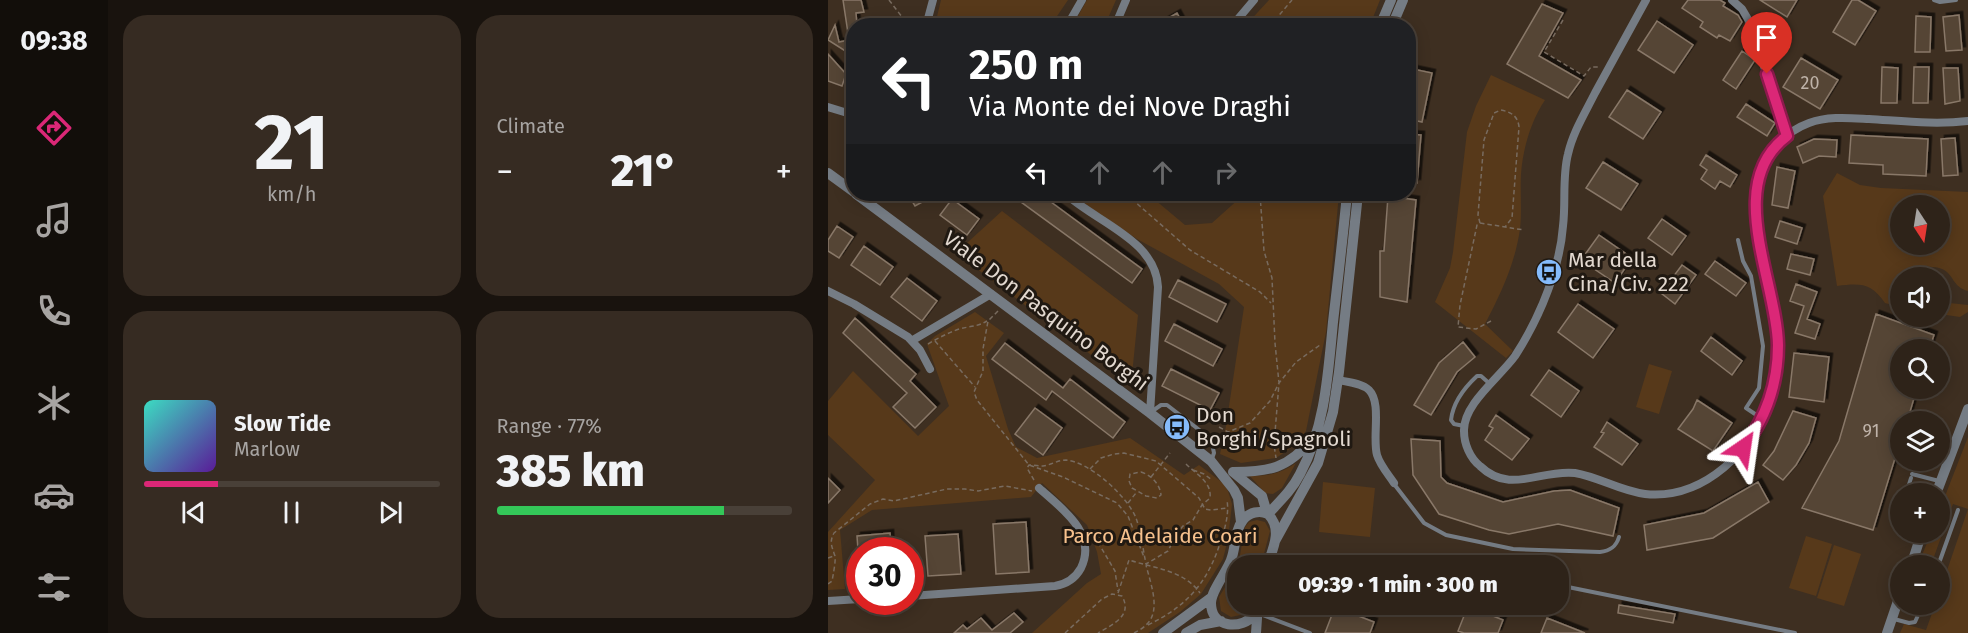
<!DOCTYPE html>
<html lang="en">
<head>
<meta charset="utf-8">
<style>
	:root { --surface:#2e2319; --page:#362b22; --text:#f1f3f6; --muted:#a7a4a2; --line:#494038; --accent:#db2777 }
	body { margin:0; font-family:"Fira Sans",sans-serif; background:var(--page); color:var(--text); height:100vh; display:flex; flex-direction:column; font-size:22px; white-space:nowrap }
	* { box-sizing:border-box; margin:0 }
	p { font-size:20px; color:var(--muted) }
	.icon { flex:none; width:33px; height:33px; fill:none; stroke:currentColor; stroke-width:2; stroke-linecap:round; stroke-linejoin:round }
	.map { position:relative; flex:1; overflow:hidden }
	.sheet { display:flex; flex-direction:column; gap:15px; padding:15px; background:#19130e; width:720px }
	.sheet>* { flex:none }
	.hud { position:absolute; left:18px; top:18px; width:570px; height:183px; border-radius:24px; box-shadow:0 3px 15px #0003,0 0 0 2px var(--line); background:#202124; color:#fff; overflow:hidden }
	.needle { width:39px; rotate:168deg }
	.fabs { position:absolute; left:1062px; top:195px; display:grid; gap:12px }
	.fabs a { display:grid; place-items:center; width:60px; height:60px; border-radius:50%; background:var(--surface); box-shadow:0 3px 15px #0003,0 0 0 2px var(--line); font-size:30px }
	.speed { position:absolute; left:18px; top:537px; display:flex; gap:12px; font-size:30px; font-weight:700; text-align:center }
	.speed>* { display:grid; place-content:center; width:78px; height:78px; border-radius:50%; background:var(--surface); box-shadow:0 3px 15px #0003,0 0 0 2px var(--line); line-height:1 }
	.speed .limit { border:9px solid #d22; background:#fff; color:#111 }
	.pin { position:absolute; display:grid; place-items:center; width:51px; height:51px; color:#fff; margin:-62px -26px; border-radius:50% 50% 50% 0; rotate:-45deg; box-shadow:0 0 6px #0007 }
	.pin .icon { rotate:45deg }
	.me { position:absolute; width:66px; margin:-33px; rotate:32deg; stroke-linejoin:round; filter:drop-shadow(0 0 4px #0008) }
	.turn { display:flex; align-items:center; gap:21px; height:126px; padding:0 24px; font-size:27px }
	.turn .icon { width:78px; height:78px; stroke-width:2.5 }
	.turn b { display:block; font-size:42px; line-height:51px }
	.lanes { display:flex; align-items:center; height:57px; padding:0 24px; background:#0003; justify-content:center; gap:30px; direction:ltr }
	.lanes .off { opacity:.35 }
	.big { font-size:45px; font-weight:800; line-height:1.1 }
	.sheet .tile { flex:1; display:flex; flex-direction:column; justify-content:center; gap:9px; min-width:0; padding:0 21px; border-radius:24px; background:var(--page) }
	.sheet .dial { align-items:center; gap:0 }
	.dial b { font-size:78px; line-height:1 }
	.song { display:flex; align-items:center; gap:18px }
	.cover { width:72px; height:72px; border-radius:9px; background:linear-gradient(135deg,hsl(170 70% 55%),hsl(270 70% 35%)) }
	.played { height:6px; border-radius:3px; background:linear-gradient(90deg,var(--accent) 25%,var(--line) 25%) }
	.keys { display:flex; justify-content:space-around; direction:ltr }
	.heat { display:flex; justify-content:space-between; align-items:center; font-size:33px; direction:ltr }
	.charge { height:9px; border-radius:4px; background:linear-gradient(90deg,#34c759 77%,var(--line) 0) }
	.sheet .tiles { flex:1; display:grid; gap:15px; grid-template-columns:repeat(2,1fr) }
	.trip { position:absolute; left:399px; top:555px; width:342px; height:60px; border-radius:24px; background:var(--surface); box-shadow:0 3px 15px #0003,0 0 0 2px var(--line); font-weight:800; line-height:60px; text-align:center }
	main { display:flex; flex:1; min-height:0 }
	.dock { display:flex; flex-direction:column; width:108px; justify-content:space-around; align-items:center; background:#120e0a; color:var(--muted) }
	.dock .icon { width:42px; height:42px }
	.dock .on { color:var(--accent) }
	.dock b { font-size:27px; color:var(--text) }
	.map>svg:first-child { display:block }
</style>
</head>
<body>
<main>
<nav class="dock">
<b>09:38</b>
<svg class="icon on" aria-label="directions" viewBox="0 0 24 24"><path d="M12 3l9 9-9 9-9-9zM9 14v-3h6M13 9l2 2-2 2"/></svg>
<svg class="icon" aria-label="music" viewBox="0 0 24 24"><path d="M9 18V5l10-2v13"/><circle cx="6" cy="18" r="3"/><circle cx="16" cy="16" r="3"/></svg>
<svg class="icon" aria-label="phone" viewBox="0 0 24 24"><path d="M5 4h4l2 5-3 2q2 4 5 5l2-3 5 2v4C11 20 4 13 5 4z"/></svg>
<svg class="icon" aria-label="climate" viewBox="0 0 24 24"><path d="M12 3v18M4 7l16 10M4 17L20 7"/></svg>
<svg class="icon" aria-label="car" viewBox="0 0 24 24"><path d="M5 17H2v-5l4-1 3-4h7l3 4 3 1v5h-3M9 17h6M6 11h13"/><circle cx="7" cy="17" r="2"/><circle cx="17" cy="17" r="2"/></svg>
<svg class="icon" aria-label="filters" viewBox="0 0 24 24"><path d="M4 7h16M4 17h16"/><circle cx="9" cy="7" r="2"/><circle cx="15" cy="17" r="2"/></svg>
</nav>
<section class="sheet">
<div class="tiles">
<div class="tile dial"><b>21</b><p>km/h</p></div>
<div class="tile"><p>Climate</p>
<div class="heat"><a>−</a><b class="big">21°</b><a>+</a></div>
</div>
<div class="tile">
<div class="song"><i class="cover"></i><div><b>Slow Tide</b><p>Marlow</p></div></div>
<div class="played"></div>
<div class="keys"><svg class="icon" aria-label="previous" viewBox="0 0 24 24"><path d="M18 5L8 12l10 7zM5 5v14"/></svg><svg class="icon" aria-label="pause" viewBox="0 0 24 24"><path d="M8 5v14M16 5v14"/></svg><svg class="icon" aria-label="next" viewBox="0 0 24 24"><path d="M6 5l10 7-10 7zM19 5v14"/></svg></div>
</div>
<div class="tile"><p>Range · 77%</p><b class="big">385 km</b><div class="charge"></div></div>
</div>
</section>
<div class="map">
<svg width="1140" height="633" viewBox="0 0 1140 633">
	<defs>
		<filter id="shadow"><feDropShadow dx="3.5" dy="-3.5" stdDeviation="0" flood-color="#0009"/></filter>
	</defs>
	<rect width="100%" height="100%" fill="#3e2f21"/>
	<path fill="#57391a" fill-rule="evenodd" d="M113 0H240L223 25H107Z
		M259 0H288L277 25H245Z
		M441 0H552L542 25H418Z
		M663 75 717 100C703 121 695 148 693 174 692 192 694 211 692 229 687 264 673 293 657 324L685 351 678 358 607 302 622 268 625 252 639 132 648 106Z
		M1009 173 1032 185 1053 188 1140 192V291C1124 287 1126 274 1114 269 1102 264 1074 268 1068 279L1072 290V307L1057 303C1043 283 1033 283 1009 286L995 196ZM1072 206H1112V244H1072Z
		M246 194H320L357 225 384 223 413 197V194H511L498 332 478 431 469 444 448 458 413 463 392 454 398 426 416 307 391 284 309 239 260 206Z
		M174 211 310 315 303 385 128 253Z
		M1112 302 1140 305V312L1132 317 1112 314Z
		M147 312 176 333 158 356 180 429 188 447 209 458 302 438 356 475 371 465 395 483 400 491 404 504 400 539 395 559 373 594 352 612 320 633H204L259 583 273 574 269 552 259 525 214 483 203 497 44 510 12 530 17 589 0 590V532L47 480 0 435V401L25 371 90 436 121 406 99 344 107 336Z
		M821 364 844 371 831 414 808 407Z
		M1140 437V633H1072L1076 624 1098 630 1107 605 1112 604V591L1140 509 1125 504 1103 565H1090L1103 533 1112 532V509Z
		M468 463 454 488 445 494 437 493 421 475C439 477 454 473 468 463Z
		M495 482 547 488 542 537 491 532Z
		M429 520 437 522 442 531 433 565 410 566V604L423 605 417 614 403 617 393 611 391 597 405 574 412 555 417 527 421 522Z
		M978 536 1004 544 988 596 961 588Z
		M1006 545 1033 554 1016 606 989 598Z
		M456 559 505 561V565H456Z"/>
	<path fill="#554536" stroke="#897868" stroke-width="1.5" filter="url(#shadow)" d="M15 0H33L36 12 28 13 29 26H26V44H22L19 52 0 40 7 25 11 42 21 40Z
		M860 0H892L897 3 895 6 910 15 914 22 902 41 891 35 889 38 872 27 875 22 854 8Z
		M932 0H969L959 17Z
		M1024 0H1030L1048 11 1027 45 1005 32Z
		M714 4 735 13 711 56 753 80 740 98 679 64Z
		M349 13 356 26H340L337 20Z
		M1131 15 1134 50 1118 51 1115 17Z
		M1088 16 1103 17 1102 52H1087Z
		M829 21 865 45 846 73 810 50Z
		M914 51 927 60 908 89 895 80Z
		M0 54 18 74 14 86 0 81Z
		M973 58 1010 80 992 109 955 87Z
		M1054 67 1070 68 1069 103H1053Z
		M1086 67H1101L1100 103H1085Z
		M580 68 604 73 594 122 580 119Z
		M1115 68H1130L1132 101 1117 104Z
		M799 90 833 112 815 139 781 117Z
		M918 104 947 123 939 136 909 117Z
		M580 134 593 135 589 183 580 182Z
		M1023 135 1100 139 1098 176 1055 174V165L1021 163Z
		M1127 138 1130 175 1115 176 1113 139Z
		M986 139 1009 140 1008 157 991 156 975 163 969 147Z
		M878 155 909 175 902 187 892 181 887 189 873 179 879 170 872 165Z
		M775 162 810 184 793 210 758 188Z
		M949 167 967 171 960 208 944 205Z
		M80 194H109L87 206Z
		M182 194H212L314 269 304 283Z
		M560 196 588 200 579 302 552 297V251H556Z
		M124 199 151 219 139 235 112 215Z
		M834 219 858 236 844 255 820 238Z
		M952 221 974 228 969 244 947 237Z
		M9 226 25 237 11 258 0 251V240Z
		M771 235 804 258 787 283 753 260Z
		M36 246 65 267 52 285 23 265Z
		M963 254 986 259 982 275 959 269Z
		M887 261 918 283 908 296 877 274Z
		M854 265 868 275 847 304 833 293Z
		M79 278 109 301 94 321 63 297Z
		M350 280 398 304 389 322 341 297Z
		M968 284 989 292 979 319 992 324 987 339 967 333 976 306 962 301Z
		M750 304 786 329 765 358 730 332Z
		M1048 314 1106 335 1101 350H1072V388H1089L1079 422H1072V442L1045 530 974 508 1011 441Z
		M27 318 88 374 82 381 108 407 87 428 65 407 79 393 15 333Z
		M346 324 394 349 385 366 337 341Z
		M883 337 914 361 904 375 873 351Z
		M635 342 647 357 629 372 603 415 586 405 611 363Z
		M177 343 235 388 242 379 297 422 285 438 224 391 218 400 164 359Z
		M966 353 1001 357 996 402 961 397Z
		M343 369 391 393 382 410 334 386Z
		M721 370 751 391 733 417 703 395Z
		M869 400 904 423 885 451 850 429 865 409Z
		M207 408 234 428 215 455 187 434Z
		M965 411 988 418 981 443 968 465 955 480 935 465 946 451Z
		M668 415 701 439 684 460 657 440 665 428 661 426Z
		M779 422 810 444 794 465 766 447 776 433 773 432Z
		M583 439 612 441 613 477 619 483 675 502 726 491 742 490 791 508 785 536 730 524 681 534 661 530 611 514 585 475Z
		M0 478 12 490 0 503Z
		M930 482 941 502 885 538 819 550 816 525 876 513Z
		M198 522 201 572 168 574 165 524Z
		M62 533 63 550H30L29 536Z
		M130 534 133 574 100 576 97 536Z
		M791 605 847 614 845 623 790 613Z
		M640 606 675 620 670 633H636L630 631Z
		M507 607 546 622 542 633H497Z
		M186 613 195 622 182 633H126L135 625 139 629 153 618 164 630Z
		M719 618 757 633H713Z"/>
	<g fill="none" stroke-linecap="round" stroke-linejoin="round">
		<path stroke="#786b5f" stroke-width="1.5" stroke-dasharray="4.5 3" stroke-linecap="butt" d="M61 0 81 26
			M735 20 716 52 756 76 763 67H771
			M106 24 114 26
			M442 26 464 0
			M298 194 362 250 432 292 443 303
			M432 194 436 251 444 278 447 343 451 383 446 445 448 458
			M652 223 696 230
			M170 311 160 321 155 349V371L146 392 149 400 201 465 235 477 289 503 300 516 316 557
			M663 321 648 329 630 327 632 305 649 225 652 223 650 215 656 140 666 113 673 110C683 112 690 116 691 127L684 218 677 227
			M107 341 147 387
			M100 344C110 338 120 333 131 329 142 326 149 327 159 321
			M391 427 400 432 422 423 442 401 451 383 468 362 492 345
			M262 469 273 458 286 454 296 453 328 461 371 498 377 509 383 510 399 508
			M365 470 376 474 384 480
			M313 472C323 475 332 484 333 495L329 498 318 496 304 488 301 481 302 474Z
			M323 477 342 453
			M206 480 199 468 201 465C206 465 211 466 215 466 223 465 230 460 238 460 262 462 299 496 308 518 313 532 315 549 318 564L340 551 349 533 355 526 365 520 374 505 382 498C384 482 368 474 358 464
			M300 503 308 493
			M265 537 268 539 287 571 290 591
			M0 558 6 556
			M0 584 4 581C5 576 8 560 7 556 4 547 1 542 6 533L42 504 55 499 66 501 119 489H137L150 491 177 486 204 491
			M290 593 301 560C325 568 356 570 372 593
			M320 625C361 605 381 581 394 537 398 525 401 512 399 500
			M237 633 274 599 284 594 294 596C305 616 285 624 270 633
			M306 633C310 631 315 628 318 625 334 611 322 582 318 565"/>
		<path stroke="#757c84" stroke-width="4" d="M1106 0 1112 2 1128 0
			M910 240 915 261 923 276 935 346 931 388 918 408 933 418
			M323 412 333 405H339L383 439 386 453 383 461
			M636 426 626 424 623 420C625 402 636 388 649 376H653L662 384
			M1084 474 1111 481
			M566 484 596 523 618 535 685 549 772 552C782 551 788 547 791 537
			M1078 494 1083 478
			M518 564 536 566
			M1110 566 1130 510
			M730 585 967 633
			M432 614 482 633
			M1066 619 1081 623 1087 622 1095 604"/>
		<path stroke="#757c84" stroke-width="8" d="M818 0C801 31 784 62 767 93 757 113 745 132 740 154 734 177 738 202 735 226 733 253 725 279 715 303 707 322 698 339 687 356 672 377 635 404 636 431 636 444 642 458 652 466 682 495 712 469 747 473 771 477 792 491 817 494 876 500 927 450 943 396 948 380 950 361 950 344 948 285 902 195 948 145 957 136 970 127 981 123 1000 116 1021 118 1041 119 1074 121 1107 125 1140 121
			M904 0 914 9 921 21 959 136
			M98 26 105 0
			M239 26 254 0
			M287 26 298 0
			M404 26 426 0
			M0 107 26 115
			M238 194C268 222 328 240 330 287L322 413
			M0 291 26 304 80 337 92 350 102 369
			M85 340 163 294
			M510 380C520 382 534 383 541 390 554 403 544 437 549 455 552 465 560 474 566 483
			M82 596 227 586C239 584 247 579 253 568 270 533 233 508 211 488
			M0 601 32 599"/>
		<path stroke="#757c84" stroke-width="10" d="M552 26 563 0
			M564 26 575 0
			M0 173 26 192
			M28 194 322 413 383 461 406 490 410 498 413 522
			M405 472C440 472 460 469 484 439
			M405 472 434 496 439 513
			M1108 494 1140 409
			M440 514C452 501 464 490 472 474 497 428 500 374 505 322 510 279 515 236 519 194
			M447 541 490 463 505 412 511 372 530 194
			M1083 566 1094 532
			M428 614C414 630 383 629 383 603 383 591 398 573 403 560 408 548 406 531 415 520 421 512 432 510 440 514 455 529 445 549 439 566
			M335 633 384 597
			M358 633 372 625 393 621
			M428 633 430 604
			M1059 633 1072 595"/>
	</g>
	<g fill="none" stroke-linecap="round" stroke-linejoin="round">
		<defs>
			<path id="route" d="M915 448C938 418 950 382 950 345 949 282 895 183 959 136L939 74"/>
		</defs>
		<use href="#route" stroke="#8e194d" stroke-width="15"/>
		<use href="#route" stroke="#db2777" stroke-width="10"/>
	</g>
	<defs>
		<symbol id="bus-disc" viewBox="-11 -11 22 22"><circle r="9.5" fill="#85bbfb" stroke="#201912"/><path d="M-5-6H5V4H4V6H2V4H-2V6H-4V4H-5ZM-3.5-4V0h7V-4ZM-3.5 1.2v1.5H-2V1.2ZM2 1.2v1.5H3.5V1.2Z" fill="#111"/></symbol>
	</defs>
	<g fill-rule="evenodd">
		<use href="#bus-disc" x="706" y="257" width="30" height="30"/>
		<use href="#bus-disc" x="334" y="412" width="30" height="30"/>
	</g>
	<g text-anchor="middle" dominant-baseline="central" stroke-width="6" stroke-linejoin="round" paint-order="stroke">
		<g font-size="18" fill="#bfb3a9">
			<text x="982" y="83">20</text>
			<text x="1043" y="431">91</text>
		</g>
		<g font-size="21" fill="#e2d8cf" stroke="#201912" text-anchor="start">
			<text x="740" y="260">Mar della<tspan x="740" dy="24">Cina/Civ. 222</tspan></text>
			<text x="368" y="415">Don<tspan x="368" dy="24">Borghi/Spagnoli</tspan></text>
		</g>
		<g font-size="21" fill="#e2d8cf" stroke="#201912">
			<text transform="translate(218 311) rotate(37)">Viale Don Pasquino Borghi</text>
		</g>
		<g font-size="21" fill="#f6c18d" stroke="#201912">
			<text x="332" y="536">Parco Adelaide Coari</text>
		</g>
	</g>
</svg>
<div class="fabs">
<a><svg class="needle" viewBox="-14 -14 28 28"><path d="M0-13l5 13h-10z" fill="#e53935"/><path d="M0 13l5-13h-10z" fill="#a7a4a2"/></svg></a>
<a><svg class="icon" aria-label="sound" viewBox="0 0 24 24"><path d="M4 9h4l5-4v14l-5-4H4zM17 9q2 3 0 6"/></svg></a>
<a><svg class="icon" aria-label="search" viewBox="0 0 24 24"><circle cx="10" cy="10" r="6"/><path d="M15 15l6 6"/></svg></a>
<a><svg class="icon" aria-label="layers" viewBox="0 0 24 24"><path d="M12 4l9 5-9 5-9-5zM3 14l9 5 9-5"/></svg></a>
<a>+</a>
<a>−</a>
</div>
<div class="speed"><div class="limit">30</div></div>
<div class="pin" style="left:939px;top:74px;background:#d93025"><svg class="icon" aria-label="arrive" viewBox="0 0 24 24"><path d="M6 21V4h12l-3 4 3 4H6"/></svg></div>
<svg class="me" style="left:915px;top:448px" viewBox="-20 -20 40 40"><path d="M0-17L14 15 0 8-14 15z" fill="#db2777" stroke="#fff" stroke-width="4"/></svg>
<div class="trip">09:39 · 1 min · 300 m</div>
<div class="hud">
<div class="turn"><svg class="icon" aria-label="left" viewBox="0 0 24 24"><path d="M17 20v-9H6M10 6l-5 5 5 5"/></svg><div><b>250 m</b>Via Monte dei Nove Draghi</div></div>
<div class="lanes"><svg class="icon" aria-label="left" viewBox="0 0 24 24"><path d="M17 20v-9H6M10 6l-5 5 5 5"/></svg><svg class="icon off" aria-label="ahead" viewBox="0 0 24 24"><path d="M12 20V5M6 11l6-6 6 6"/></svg><svg class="icon off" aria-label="ahead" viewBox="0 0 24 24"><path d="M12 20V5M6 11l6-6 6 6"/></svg><svg class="icon off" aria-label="right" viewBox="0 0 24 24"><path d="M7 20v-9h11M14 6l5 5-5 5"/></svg></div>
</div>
</div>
</main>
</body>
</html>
